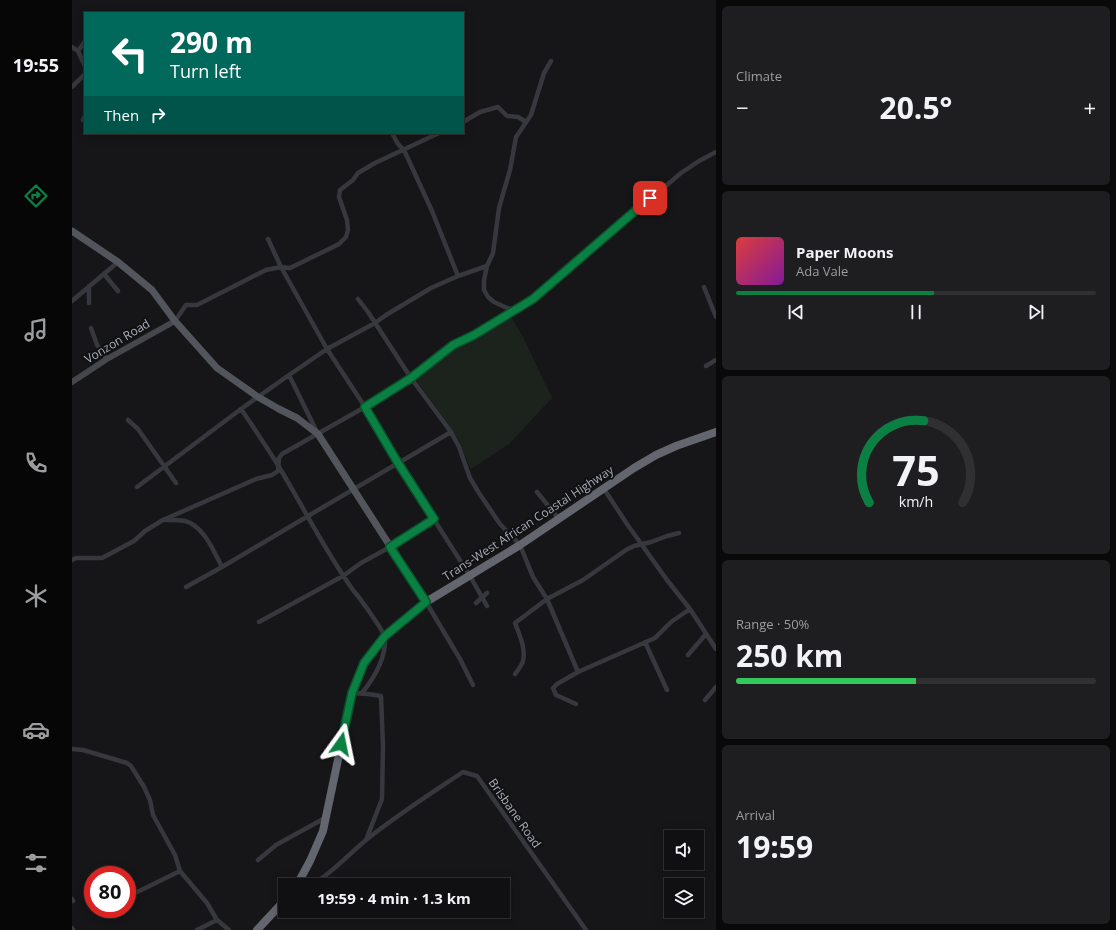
<!DOCTYPE html>
<html lang="en">
<head>
<meta charset="utf-8">
<style>
	:root { --surface:#101012; --page:#1e1e20; --text:#f1f3f6; --muted:#9c9d9f; --line:#303032; --accent:#0b8043 }
	body { margin:0; font-family:"Open Sans",sans-serif; background:var(--page); color:var(--text); height:100vh; display:flex; flex-direction:column; font-size:15px; white-space:nowrap }
	* { box-sizing:border-box; margin:0 }
	p { font-size:13px; color:var(--muted) }
	.icon { flex:none; width:22px; height:22px; fill:none; stroke:currentColor; stroke-width:2; stroke-linecap:round; stroke-linejoin:round }
	.map { position:relative; flex:1; overflow:hidden }
	.panel { display:flex; flex-direction:column; gap:6px; padding:6px; background:#09090a; width:400px }
	.panel>* { flex:none }
	.guide { position:absolute; left:12px; top:12px; width:380px; height:122px; border-radius:0px; box-shadow:0 2px 10px #0003,0 0 0 1px var(--line); background:#00695c; color:#fff; overflow:hidden }
	.fabs { position:absolute; left:592px; top:830px; display:grid; gap:8px }
	.fabs a { display:grid; place-items:center; width:40px; height:40px; border-radius:0px; background:var(--surface); box-shadow:0 2px 10px #0003,0 0 0 1px var(--line); font-size:20px }
	.speed { position:absolute; left:12px; top:866px; display:flex; gap:8px; font-size:20px; font-weight:700; text-align:center }
	.speed>* { display:grid; place-content:center; width:52px; height:52px; border-radius:50%; background:var(--surface); box-shadow:0 2px 10px #0003,0 0 0 1px var(--line); line-height:1 }
	.speed .limit { border:6px solid #d22; background:#fff; color:#111 }
	.pin { position:absolute; display:grid; place-items:center; width:34px; height:34px; color:#fff; margin:-17px; border-radius:8px; box-shadow:0 2px 6px #0006 }
	.me { position:absolute; width:44px; margin:-22px; rotate:12deg; stroke-linejoin:round; filter:drop-shadow(0 0 3px #0008) }
	.turn { display:flex; align-items:center; gap:14px; height:84px; padding:0 20px; font-size:18px }
	.turn .icon { width:52px; height:52px; stroke-width:2.5 }
	.turn b { display:block; font-size:28px; line-height:34px }
	.then { display:flex; align-items:center; height:38px; padding:0 20px; background:#0003; gap:8px; font-size:15px }
	.big { font-size:30px; font-weight:700; line-height:1.1 }
	.panel .widget { flex:1; display:flex; flex-direction:column; justify-content:center; gap:6px; min-width:0; padding:0 14px; border-radius:6px; background:var(--page) }
	.panel .dial { align-items:center; gap:0 }
	.dial svg { height:104px; overflow:visible; fill:none; stroke:var(--line); stroke-width:7; stroke-linecap:round; text-anchor:middle }
	.dial text { fill:var(--text); stroke:none }
	.song { display:flex; align-items:center; gap:12px }
	.cover { width:48px; height:48px; border-radius:6px; background:linear-gradient(135deg,hsl(0 70% 55%),hsl(290 70% 35%)) }
	.played { height:4px; border-radius:2px; background:linear-gradient(90deg,var(--accent) 55%,var(--line) 55%) }
	.keys { display:flex; justify-content:space-around; direction:ltr }
	.heat { display:flex; justify-content:space-between; align-items:center; font-size:22px; direction:ltr }
	.charge { height:6px; border-radius:3px; background:linear-gradient(90deg,#34c759 50%,var(--line) 0) }
	.trip { position:absolute; left:206px; top:878px; width:232px; height:40px; border-radius:0px; background:var(--surface); box-shadow:0 2px 10px #0003,0 0 0 1px var(--line); font-weight:700; line-height:40px; text-align:center }
	main { display:flex; flex:1; min-height:0 }
	.dock { display:flex; flex-direction:column; width:72px; justify-content:space-around; align-items:center; background:#060607; color:var(--muted) }
	.dock .icon { width:28px; height:28px }
	.dock .current { color:var(--accent) }
	.dock b { font-size:18px; color:var(--text) }
	.map>svg:first-child { display:block }
</style>
</head>
<body>
<main>
<nav class="dock">
<b>19:55</b>
<svg class="icon current" aria-label="directions" viewBox="0 0 24 24"><path d="M12 3l9 9-9 9-9-9zM9 14v-3h6M13 9l2 2-2 2"/></svg>
<svg class="icon" aria-label="music" viewBox="0 0 24 24"><path d="M9 18V5l10-2v13"/><circle cx="6" cy="18" r="3"/><circle cx="16" cy="16" r="3"/></svg>
<svg class="icon" aria-label="phone" viewBox="0 0 24 24"><path d="M5 4h4l2 5-3 2q2 4 5 5l2-3 5 2v4C11 20 4 13 5 4z"/></svg>
<svg class="icon" aria-label="climate" viewBox="0 0 24 24"><path d="M12 3v18M4 7l16 10M4 17L20 7"/></svg>
<svg class="icon" aria-label="car" viewBox="0 0 24 24"><path d="M5 17H2v-5l4-1 3-4h7l3 4 3 1v5h-3M9 17h6M6 11h13"/><circle cx="7" cy="17" r="2"/><circle cx="17" cy="17" r="2"/></svg>
<svg class="icon" aria-label="filters" viewBox="0 0 24 24"><path d="M4 7h16M4 17h16"/><circle cx="9" cy="7" r="2"/><circle cx="15" cy="17" r="2"/></svg>
</nav>
<div class="map">
<svg width="644" height="930" viewBox="0 0 644 930">
	<rect width="100%" height="100%" fill="#161618"/>
	<path fill="#1c231d" d="M440 318 452 339 480 398 437 444 399 469 385 437 342 377 380 350Z"/>
	<g fill="none" stroke-linecap="round" stroke-linejoin="round">
		<path stroke="#37383d" stroke-width="4.5" d="M0 47 6 51 13 66
			M6 51 13 41
			M0 87 13 74
			M11 120 13 116
			M391 122 408 112 426 107 435 116 446 117 454 122
			M320 133 326 144 332 150 360 211 386 276
			M209 267 255 349 293 407 326 463 398 576 415 606
			M209 267 218 268 259 248 267 244 274 237 276 230 275 220 267 197 268 190 281 180 286 173 303 163 367 133
			M32 274 46 291
			M632 287 644 317
			M286 299 296 312 339 378 379 432 387 447 398 478 407 493 428 524 448 545 461 577 475 599 506 672
			M0 301 46 262
			M17 303V286
			M444 310 435 308 422 302 416 297 412 290V280L415 266 421 253 427 208 438 170 444 137 459 115 472 73 479 61
			M103 321 114 305H125L194 270 209 267 196 239
			M19 328 25 345 35 359
			M634 366 644 360
			M217 375 169 409C182 428 195 447 207 467 232 508 253 551 281 590 287 597 312 631 313 638 314 658 302 678 290 693
			M56 420 66 429 104 483
			M245 432 217 375 255 349 303 323 314 315 359 288 386 276 415 266
			M65 487 169 409
			M532 489 555 524 595 580 618 609 644 649
			M465 492 487 519
			M94 520C100 520 107 520 113 521 132 526 142 552 150 567
			M0 560 4 558H30L62 541 73 531 91 520 184 479 200 475 206 471 207 458 210 454 293 407 339 378 381 345 402 335 461 299 609 173 627 161 644 152
			M114 587 150 567 236 516 379 432
			M354 602 388 659 401 685
			M404 603 415 593
			M187 622 271 576 289 563 318 547 362 519
			M573 642 595 690
			M616 655 634 634
			M443 674C446 670 450 665 451 661 454 648 447 634 443 623L475 599 511 580 554 550 562 546 579 542 595 536 607 533
			M280 693 296 694 309 696 311 746 310 799 294 840
			M633 700 644 687
			M504 704 484 695 481 688 485 684 506 672 583 638 599 622 618 609
			M0 749 11 750 55 763 59 766 72 787 78 800 81 815 103 855 108 871 135 903 145 920
			M186 860 204 845 253 818
			M240 885C260 873 276 855 294 840 325 815 358 794 391 772L405 776 514 930
			M55 897 108 871
			M0 899 1 901
			M0 928 1 930
			M125 930 145 920 157 930"/>
		<path stroke="#45474d" stroke-width="6" d="M0 382 35 359 103 321"/>
		<path stroke="#53555c" stroke-width="7" d="M0 231 46 262 80 290 103 321 145 368 186 397 207 409 225 418 246 434 354 602"/>
		<path stroke="#63666e" stroke-width="8" d="M225 885 238 861 251 831 280 693 292 663 313 636 354 602 448 545 562 468 584 455 604 446 644 432
			M185 930 213 900"/>
	</g>
	<g fill="none" stroke-linecap="round" stroke-linejoin="round">
		<defs>
			<path id="route" d="M269 744 280 693 292 663 313 636 354 602 318 547 362 519 326 463 293 407 339 378 381 345 402 335 461 299 578 198"/>
		</defs>
		<use href="#route" stroke="#07532c" stroke-width="10"/>
		<use href="#route" stroke="#0b8043" stroke-width="7"/>
	</g>
	<g text-anchor="middle" dominant-baseline="central" stroke-width="4" stroke-linejoin="round" paint-order="stroke">
		<g font-size="12" fill="#a8adb8" stroke="#111113">
			<text transform="translate(45 341) rotate(-31)">Vonzon Road</text>
			<text transform="translate(456 523) rotate(-33)">Trans-West African Coastal Highway</text>
			<text transform="translate(443 813) rotate(55)">Brisbane Road</text>
		</g>
	</g>
</svg>
<div class="fabs">
<a><svg class="icon" aria-label="sound" viewBox="0 0 24 24"><path d="M4 9h4l5-4v14l-5-4H4zM17 9q2 3 0 6"/></svg></a>
<a><svg class="icon" aria-label="layers" viewBox="0 0 24 24"><path d="M12 4l9 5-9 5-9-5zM3 14l9 5 9-5"/></svg></a>
</div>
<div class="speed"><div class="limit">80</div></div>
<div class="pin" style="left:578px;top:198px;background:#d93025"><svg class="icon" aria-label="arrive" viewBox="0 0 24 24"><path d="M6 21V4h12l-3 4 3 4H6"/></svg></div>
<svg class="me" style="left:269px;top:744px" viewBox="-20 -20 40 40"><path d="M0-17L14 15 0 8-14 15z" fill="#0b8043" stroke="#fff" stroke-width="4"/></svg>
<div class="trip">19:59 · 4 min · 1.3 km</div>
<div class="guide">
<div class="turn"><svg class="icon" aria-label="left" viewBox="0 0 24 24"><path d="M17 20v-9H6M10 6l-5 5 5 5"/></svg><div><b>290 m</b>Turn left</div></div>
<div class="then">Then<svg class="icon" aria-label="right" viewBox="0 0 24 24"><path d="M7 20v-9h11M14 6l5 5-5 5"/></svg></div>
</div>
</div>
<section class="panel">
<div class="widget"><p>Climate</p>
<div class="heat"><a>−</a><b class="big">20.5°</b><a>+</a></div>
</div>
<div class="widget">
<div class="song"><i class="cover"></i><div><b>Paper Moons</b><p>Ada Vale</p></div></div>
<div class="played"></div>
<div class="keys"><svg class="icon" aria-label="previous" viewBox="0 0 24 24"><path d="M18 5L8 12l10 7zM5 5v14"/></svg><svg class="icon" aria-label="pause" viewBox="0 0 24 24"><path d="M8 5v14M16 5v14"/></svg><svg class="icon" aria-label="next" viewBox="0 0 24 24"><path d="M6 5l10 7-10 7zM19 5v14"/></svg></div>
</div>
<div class="widget dial"><svg viewBox="0 0 100 80">
<path d="M14 69A42 42 0 1 1 86 69"/>
<path d="M14 69A42 42 0 0 1 56 6" stroke="#0b8043"/>
<text x="50" y="56" font-size="32" font-weight="700">75</text>
<text x="50" y="72" font-size="11">km/h</text>
</svg></div>
<div class="widget"><p>Range · 50%</p><b class="big">250 km</b><div class="charge"></div></div>
<div class="widget"><p>Arrival</p><b class="big">19:59</b></div>
</section>
</main>
</body>
</html>
